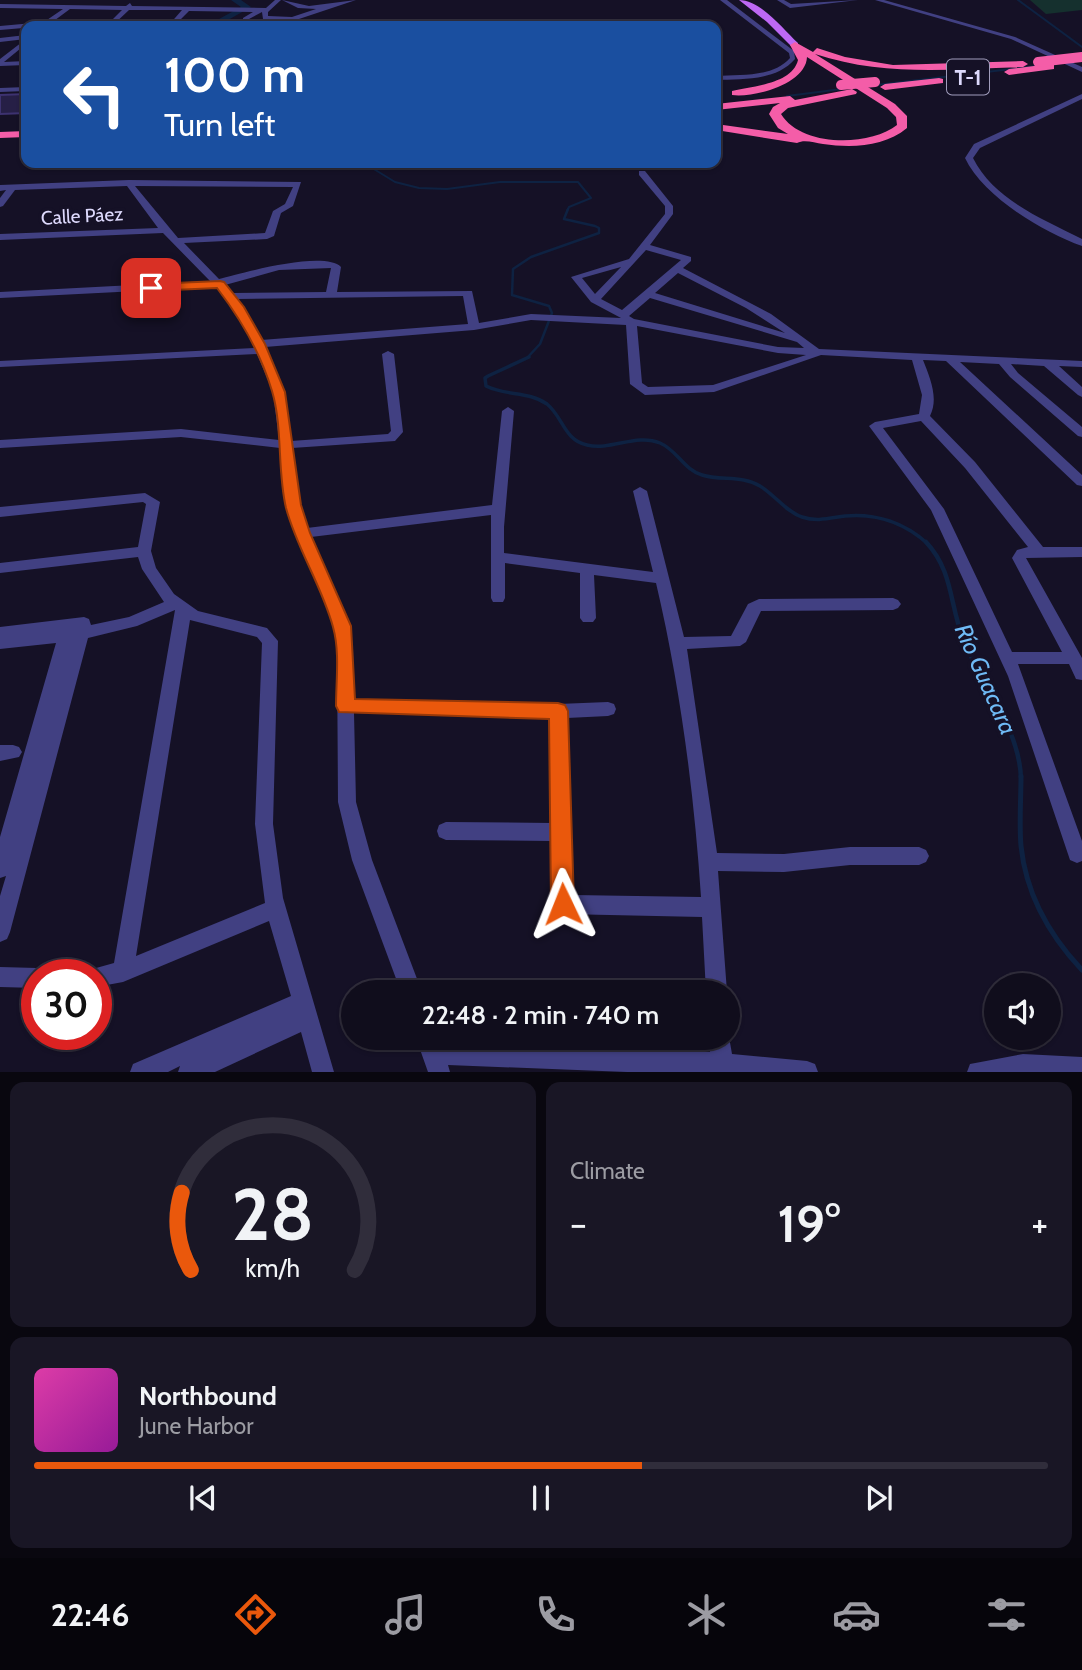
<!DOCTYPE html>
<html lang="en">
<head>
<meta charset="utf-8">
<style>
	:root { --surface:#100d1c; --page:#191625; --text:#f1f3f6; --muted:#9c9ca3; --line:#302d3b; --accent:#ea580c }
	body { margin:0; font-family:Cabin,sans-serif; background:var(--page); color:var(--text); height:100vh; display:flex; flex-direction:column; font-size:26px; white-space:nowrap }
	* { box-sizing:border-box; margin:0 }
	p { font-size:23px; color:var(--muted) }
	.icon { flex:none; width:38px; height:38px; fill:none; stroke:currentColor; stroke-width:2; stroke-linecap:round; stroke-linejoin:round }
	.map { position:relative; height:1072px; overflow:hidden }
	.sheet { display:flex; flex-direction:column; gap:10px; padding:10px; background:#09070f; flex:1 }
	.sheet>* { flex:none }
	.top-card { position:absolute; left:21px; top:21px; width:700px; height:147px; border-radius:14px; box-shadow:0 2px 5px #0004,0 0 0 2px var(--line); background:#1a4fa0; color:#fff; overflow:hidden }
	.fabs { position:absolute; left:984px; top:973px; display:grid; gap:14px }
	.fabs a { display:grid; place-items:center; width:77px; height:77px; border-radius:50%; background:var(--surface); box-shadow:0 2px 5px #0004,0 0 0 2px var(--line); font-size:35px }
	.speed { position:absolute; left:21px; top:959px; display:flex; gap:14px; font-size:35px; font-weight:700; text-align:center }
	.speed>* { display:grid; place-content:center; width:91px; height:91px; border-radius:50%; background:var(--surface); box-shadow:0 2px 5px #0004,0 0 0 2px var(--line); line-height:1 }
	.speed .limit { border:10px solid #d22; background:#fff; color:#111 }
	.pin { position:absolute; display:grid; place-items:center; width:60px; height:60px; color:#fff; margin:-30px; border-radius:14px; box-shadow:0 4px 10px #0006 }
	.me { position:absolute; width:77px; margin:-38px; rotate:358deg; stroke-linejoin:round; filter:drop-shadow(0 0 5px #0008) }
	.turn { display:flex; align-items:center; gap:24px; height:147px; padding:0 28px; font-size:32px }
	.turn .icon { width:91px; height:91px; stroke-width:2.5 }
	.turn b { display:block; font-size:49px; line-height:60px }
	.big { font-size:52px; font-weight:600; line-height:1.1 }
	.sheet .tile { flex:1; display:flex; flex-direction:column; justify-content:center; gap:10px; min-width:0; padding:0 24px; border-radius:14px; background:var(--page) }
	.sheet .dial { align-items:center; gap:0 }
	.dial svg { height:182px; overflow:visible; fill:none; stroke:var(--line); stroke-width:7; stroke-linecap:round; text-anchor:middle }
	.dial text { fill:var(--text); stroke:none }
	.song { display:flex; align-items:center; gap:21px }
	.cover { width:84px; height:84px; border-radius:10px; background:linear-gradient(135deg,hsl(320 70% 55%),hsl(300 70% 35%)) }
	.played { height:7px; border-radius:4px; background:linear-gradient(90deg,var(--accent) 60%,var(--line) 60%) }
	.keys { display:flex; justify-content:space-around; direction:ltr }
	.heat { display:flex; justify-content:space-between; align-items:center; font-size:38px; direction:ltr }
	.sheet .tiles { flex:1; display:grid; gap:10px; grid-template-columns:1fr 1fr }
	.tile:last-child { grid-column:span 2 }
	.trip { position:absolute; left:341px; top:980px; width:399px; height:70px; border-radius:35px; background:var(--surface); box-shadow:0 2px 5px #0004,0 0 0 2px var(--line); font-weight:600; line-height:70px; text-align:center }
	.menu { display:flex; height:112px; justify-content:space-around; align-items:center; background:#06050b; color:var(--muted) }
	.menu .icon { width:49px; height:49px }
	.menu .active { color:var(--accent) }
	.menu b { font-size:32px; color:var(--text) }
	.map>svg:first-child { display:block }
</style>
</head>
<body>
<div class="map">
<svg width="1082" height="1072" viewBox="0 0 1082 1072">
	<rect width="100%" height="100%" fill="#151126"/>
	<path fill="#15302e" d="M1030 0H1082V10L1046 14Z"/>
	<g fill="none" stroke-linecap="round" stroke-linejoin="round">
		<path stroke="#0e2242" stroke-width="2" d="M1018 0 1082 47
			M876 85 1037 66
			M787 96 842 89
			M364 163 395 182 419 188 447 189 500 182H578L591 198 569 207 567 211"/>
		<path stroke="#0e2242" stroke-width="2.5" d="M527 358 540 344 552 313 549 306 512 295 513 269 531 257 599 233V228L595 226 564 219 568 209"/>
		<path stroke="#0e2242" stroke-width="3.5" d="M529 357 488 376 485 378 486 386C505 396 529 391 547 404 563 417 564 440 587 445 611 451 636 433 660 443 677 450 684 470 702 475 721 481 742 475 760 486 775 495 785 511 802 517 817 522 830 518 845 516 876 513 905 523 928 544"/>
		<path stroke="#0e2242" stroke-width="4.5" d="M926 542C954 572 949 605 964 641 982 686 1019 727 1021 778"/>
		<path stroke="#0e2242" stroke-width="5" d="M1021 776C1021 800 1019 823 1021 846 1026 894 1050 936 1082 970"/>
		<path fill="#0e2242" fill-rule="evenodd" d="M231 0H241L251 7 228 20 247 26H224L219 19 241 7Z"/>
	</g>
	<path fill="#261f46" stroke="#3d3270" stroke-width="2" d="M26 94V113L0 114V95Z"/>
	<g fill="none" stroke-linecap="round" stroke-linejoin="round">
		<path fill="#414082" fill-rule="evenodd" d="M275 0H281L268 12V16L292 17 316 9 298 8 282 0 309 6 356 0 293 21 263 19 262 12 249 19 257 22 277 24V26H256L243 20V18L253 12 189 11 174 26H168L182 10H129L112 26H106L122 10 70 9 47 26 0 30V26L44 22 63 9 0 8V4L126 6 130 3 132 6 266 8Z
			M720 0H727L794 51 795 59C776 81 743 79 716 80V76C741 74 772 78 790 58L789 53Z
			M777 0H784L791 4 858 0 790 8Z
			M875 0H884L1015 37 1082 67V72L1011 39Z
			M26 35V39L0 42V38Z
			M26 39V44L4 62 26 61V65L0 66V59Z
			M26 87V91L0 92V88Z
			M1082 94V99L980 148 973 158C994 200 1043 219 1082 239V246C1042 232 983 196 965 158L974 144Z
			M639 171H645L673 206V214L650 245 691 257V261L683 268 771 314 819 349 1082 361V367L1059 366 1082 387V397L1078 395 1044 366 1011 364 1018 373 1082 427V437L1078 436 1010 377 999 364 960 362 1082 475V486L1077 485 946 361 923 360C930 378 939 398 930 416L975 462 1043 547H1082V557L1026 558 1082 658V680L1076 679 1069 664H1018L1082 841V861L1077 863 1070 860 1068 854 1008 676 931 510 869 426 875 422 919 414 922 395 912 360 821 355 714 392 645 395 630 384 626 325 531 320 474 330 265 347 285 392 291 441 388 434 391 431 382 354 388 351 394 354 403 432 395 441 292 448 300 505 307 528 492 505 502 411 508 407 514 411 504 527V553L653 572 633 491 640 487 647 491 684 637 731 636 748 604 759 599 893 598 898 600 901 604 898 608 893 610 761 611 746 642 740 646 687 649 717 853 784 854 850 847H919L926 850 929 856 926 862 919 865H850L784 872 718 871 727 992H706L702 917 563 914 556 911 553 904 552 841 446 840 439 837 437 831 439 825 446 822 552 823 550 718 354 713 356 802 372 860 422 992H401L352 860 338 802 337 648C332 608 310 572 296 535 285 507 283 478 280 448L181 437 0 448V440L181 429 279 440 273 392 257 354 0 367V361L254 348 253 344 226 298 216 287 0 298V292L210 281 163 233 0 240V234L158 228 127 186 15 190 3 206 0 207V198L6 190 0 191V185L129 180 301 182 293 206 281 213 274 236 267 239 184 243 219 279C242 273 324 250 341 267L337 292 472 291 479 323 531 314 621 318 591 302 571 277 629 259 665 214V206L639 175ZM135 186 293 187 285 204 273 211 265 233 178 238ZM646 250 681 260 622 310 601 299ZM621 267 595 294 582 278ZM331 268 326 292 233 293 225 285 279 270ZM678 273 746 308 785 333 655 293ZM463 296 468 324 261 340 237 299ZM650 298 797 342 804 348 778 347 634 319 629 316ZM637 326 778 353 806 355 713 385 648 387 642 383ZM921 421 965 468 1028 547 1017 550 1012 558 1062 652H1012L944 509 883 428ZM491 515V598L493 602H503L505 598V563L580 573V618L583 622H593L596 618 594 575 656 583C680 685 694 792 701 897L573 895 567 718 608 716 614 714 616 709 614 704 608 702 558 704 354 699 353 648 350 626 311 537Z
			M145 493 160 502 151 551 156 568 174 594 198 611 267 628 278 641 273 824 283 898 334 1072H312L301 1032 215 1072H178L180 1066 168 1072H130L133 1064 291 996 269 921 123 982 96 987V975H86L89 970 114 963 175 610 137 626 88 638 10 932 7 939 0 942V896L6 876 0 878V837L56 643 0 649V627L84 617 89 619 91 625 129 617 164 602 142 569 138 557 0 573V563L138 547 146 504 143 502 0 517V507ZM190 620 257 637 262 643 255 824 265 903 136 956Z
			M0 745H13L19 747 22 752 19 757 0 761Z
			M0 967 37 968 44 971 46 975H37V988L0 987Z
			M728 1031 732 1054 807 1061 815 1064 818 1072H627L448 1065 450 1072H428L416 1038H438L439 1042 710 1052 709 1038H728Z
			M1023 1054 1082 1057V1072H967L970 1064Z"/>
		<path fill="#bd68f4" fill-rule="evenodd" d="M739 0C761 0 783 29 798 43V47H792L767 22Z"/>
		<path fill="#f45da8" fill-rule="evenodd" d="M795 42 813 52 817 48 845 57 893 65 1023 61 1028 64 1023 67C952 69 884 77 815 54L895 104 907 116V128C884 147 852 148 823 144 814 143 805 139 797 143L716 130V124L788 134 778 128 769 114 773 107 780 103 716 110V104L790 96 795 100 852 89 857 92 856 94 788 108 781 114C801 147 869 147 897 125L896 117 887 108 807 57C806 84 754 98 732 95V91C753 86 792 84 798 60L790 45Z
			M1050 64 1054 65V69L1009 75 1004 72 1009 69Z
			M939 78 943 79V83L885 90 880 87 885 84Z
			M26 131V137L0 138V132Z"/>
		<path stroke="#f45da8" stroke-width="10" d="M1038 62 1082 57
			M841 85 875 82"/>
	</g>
	<path fill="#ea580c" stroke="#983908" stroke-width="2" d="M220 281 224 282 244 307 265 344 285 392 301 505 310 533 351 626 355 699 558 703 565 705 568 711 574 904 571 911 563 915 555 911 551 904 549 719 339 712 336 706C336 681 340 652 333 627 322 586 297 549 286 508 277 470 283 428 272 391 261 354 240 318 217 288L151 291 145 288 151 284Z"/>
	<g text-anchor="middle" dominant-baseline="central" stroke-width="7" stroke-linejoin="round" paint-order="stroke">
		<g font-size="19" fill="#ddd9fc" stroke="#151126">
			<text transform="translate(82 216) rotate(-3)">Calle Páez</text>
		</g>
		<rect fill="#151126" stroke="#a19dbc" stroke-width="2" x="947" y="59.5" width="42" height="35" rx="5"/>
		<g font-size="21" font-weight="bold" fill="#ddd9fc">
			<text x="968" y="77">T-1</text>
		</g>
		<g font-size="24" font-style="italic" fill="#6fbaf5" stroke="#151126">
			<text transform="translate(986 679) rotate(66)">Río Guacara</text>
		</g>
	</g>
</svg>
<div class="fabs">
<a><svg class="icon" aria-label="sound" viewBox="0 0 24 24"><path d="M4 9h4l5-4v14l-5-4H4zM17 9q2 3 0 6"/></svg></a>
</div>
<div class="speed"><div class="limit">30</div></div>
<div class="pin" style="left:151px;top:288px;background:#d93025"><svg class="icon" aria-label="arrive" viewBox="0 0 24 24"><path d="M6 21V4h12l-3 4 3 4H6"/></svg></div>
<svg class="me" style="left:563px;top:904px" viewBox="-20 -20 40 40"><path d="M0-17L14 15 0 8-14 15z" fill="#ea580c" stroke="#fff" stroke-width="4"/></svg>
<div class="trip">22:48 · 2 min · 740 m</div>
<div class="top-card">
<div class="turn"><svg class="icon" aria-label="left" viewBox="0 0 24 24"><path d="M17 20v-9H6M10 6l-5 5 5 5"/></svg><div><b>100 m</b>Turn left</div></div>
</div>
</div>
<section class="sheet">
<div class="tiles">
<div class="tile dial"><svg viewBox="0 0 100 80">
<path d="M14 69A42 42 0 1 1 86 69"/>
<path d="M14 69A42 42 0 0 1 10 35" stroke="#ea580c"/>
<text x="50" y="56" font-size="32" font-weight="700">28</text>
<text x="50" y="72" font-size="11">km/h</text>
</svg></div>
<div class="tile"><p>Climate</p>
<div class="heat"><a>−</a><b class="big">19°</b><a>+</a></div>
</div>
<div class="tile">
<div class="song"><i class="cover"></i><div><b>Northbound</b><p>June Harbor</p></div></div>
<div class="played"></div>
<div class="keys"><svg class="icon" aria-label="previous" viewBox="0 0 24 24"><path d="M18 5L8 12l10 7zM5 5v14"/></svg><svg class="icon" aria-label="pause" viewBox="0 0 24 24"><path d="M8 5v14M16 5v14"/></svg><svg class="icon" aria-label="next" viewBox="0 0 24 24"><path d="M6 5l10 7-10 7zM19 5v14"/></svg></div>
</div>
</div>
</section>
<nav class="menu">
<b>22:46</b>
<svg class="icon active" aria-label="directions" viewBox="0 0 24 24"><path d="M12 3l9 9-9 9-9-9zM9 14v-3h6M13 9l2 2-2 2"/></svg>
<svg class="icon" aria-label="music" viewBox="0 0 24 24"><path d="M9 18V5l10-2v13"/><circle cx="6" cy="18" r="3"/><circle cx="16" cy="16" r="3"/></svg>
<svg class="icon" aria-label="phone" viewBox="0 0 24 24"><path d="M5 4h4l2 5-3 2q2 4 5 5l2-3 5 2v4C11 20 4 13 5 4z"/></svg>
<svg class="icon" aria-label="climate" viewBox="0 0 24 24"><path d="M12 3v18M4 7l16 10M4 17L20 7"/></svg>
<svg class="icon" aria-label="car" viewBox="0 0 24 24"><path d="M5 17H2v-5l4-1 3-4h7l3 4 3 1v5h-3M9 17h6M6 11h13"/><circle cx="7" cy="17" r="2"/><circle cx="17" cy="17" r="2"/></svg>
<svg class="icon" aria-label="filters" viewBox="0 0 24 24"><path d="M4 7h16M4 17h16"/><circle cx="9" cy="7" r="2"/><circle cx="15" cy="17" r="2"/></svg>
</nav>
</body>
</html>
